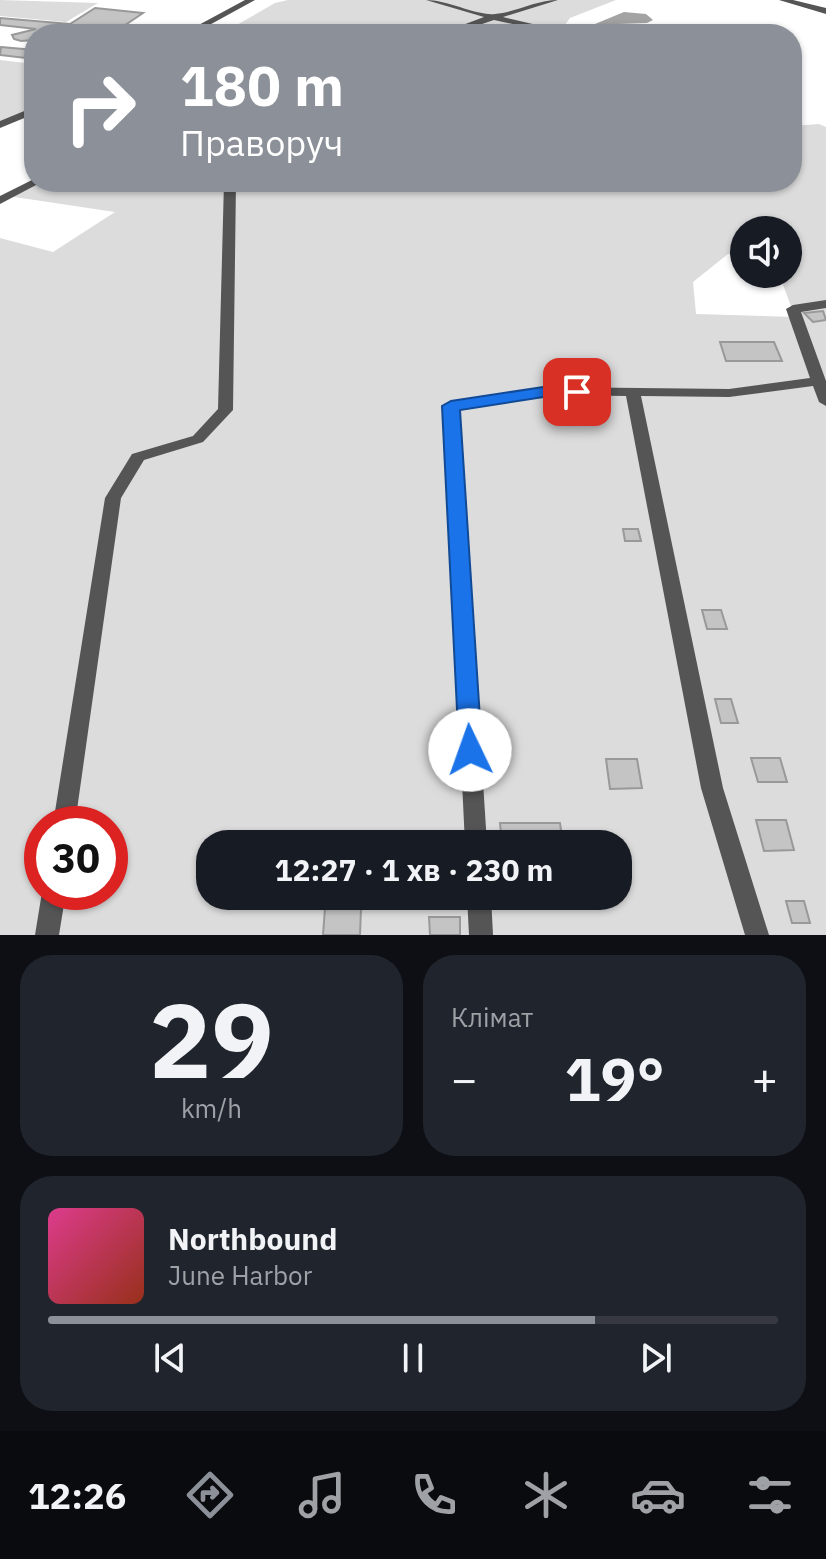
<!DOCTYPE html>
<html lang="uk">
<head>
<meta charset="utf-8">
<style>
	:root { --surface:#171b24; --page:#20242c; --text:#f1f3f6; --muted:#9ea1a6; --line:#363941; --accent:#8c9099 }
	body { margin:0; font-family:"IBM Plex Sans",sans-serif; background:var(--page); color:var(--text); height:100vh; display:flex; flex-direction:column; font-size:30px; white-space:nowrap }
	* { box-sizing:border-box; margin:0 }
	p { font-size:26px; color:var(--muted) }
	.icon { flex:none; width:44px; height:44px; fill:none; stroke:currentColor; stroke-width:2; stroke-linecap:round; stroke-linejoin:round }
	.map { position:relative; height:935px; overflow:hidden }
	.drawer { display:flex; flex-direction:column; gap:20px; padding:20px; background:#0d0f14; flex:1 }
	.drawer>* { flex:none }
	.hud { position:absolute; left:24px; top:24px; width:778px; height:168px; border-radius:32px; box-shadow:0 2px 6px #0004; background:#8c9099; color:#fff; overflow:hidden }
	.controls { position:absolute; left:730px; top:216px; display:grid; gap:16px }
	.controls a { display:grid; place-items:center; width:72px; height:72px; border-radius:50%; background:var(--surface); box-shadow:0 2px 6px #0004; font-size:40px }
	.speed { position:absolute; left:24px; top:806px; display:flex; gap:16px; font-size:40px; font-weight:700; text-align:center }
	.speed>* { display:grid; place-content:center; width:104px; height:104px; border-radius:50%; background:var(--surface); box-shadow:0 2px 6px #0004; line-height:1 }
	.speed .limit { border:12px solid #d22; background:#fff; color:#111 }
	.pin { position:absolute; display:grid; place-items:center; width:68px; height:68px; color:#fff; margin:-34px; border-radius:16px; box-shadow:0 4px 12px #0006 }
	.me { position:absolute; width:88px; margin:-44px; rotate:357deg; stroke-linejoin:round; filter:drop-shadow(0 0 6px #0008) }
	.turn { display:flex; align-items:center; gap:28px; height:168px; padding:0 24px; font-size:36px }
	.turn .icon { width:104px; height:104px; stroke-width:2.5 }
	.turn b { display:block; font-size:56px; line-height:68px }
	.big { font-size:60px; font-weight:800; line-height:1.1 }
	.drawer .card { flex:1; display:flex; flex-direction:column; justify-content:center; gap:12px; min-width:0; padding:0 28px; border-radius:32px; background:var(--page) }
	.drawer .dial { align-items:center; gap:0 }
	.dial b { font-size:104px; line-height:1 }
	.song { display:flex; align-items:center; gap:24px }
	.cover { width:96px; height:96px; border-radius:12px; background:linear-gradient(135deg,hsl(330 70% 55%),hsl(10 70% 35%)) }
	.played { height:8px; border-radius:4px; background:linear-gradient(90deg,var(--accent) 75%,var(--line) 75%) }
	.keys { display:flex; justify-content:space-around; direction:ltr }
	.heat { display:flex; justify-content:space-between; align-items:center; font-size:44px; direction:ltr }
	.drawer .tiles { flex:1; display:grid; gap:20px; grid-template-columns:1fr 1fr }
	.card:last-child { grid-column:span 2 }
	.trip { position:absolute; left:196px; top:830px; width:436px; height:80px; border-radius:32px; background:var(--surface); box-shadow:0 2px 6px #0004; font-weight:800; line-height:80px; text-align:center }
	.tab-bar { display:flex; height:128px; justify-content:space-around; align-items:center; background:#090b0e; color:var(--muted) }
	.tab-bar .icon { width:56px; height:56px }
	.tab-bar .current { color:var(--accent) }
	.tab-bar b { font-size:36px; color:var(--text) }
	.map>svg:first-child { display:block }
</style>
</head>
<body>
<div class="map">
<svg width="826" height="935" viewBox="0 0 826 935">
	<rect width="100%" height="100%" fill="#fff"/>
	<path fill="#dcdcdc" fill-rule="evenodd" d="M0 0 98 3 66 22 0 16Z
		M288 0H616L570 18 564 26 597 34H221L275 3Z
		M0 60 34 64V110L0 125Z
		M819 124 826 127V935H0V238L53 252 115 212 8 196 34 182H792V126ZM744 230H788V274H779L795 317 696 314 693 282 728 254H744ZM42 824H110V892H42ZM210 844H618V896H210Z"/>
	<path fill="#a3a3a3" d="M624 12 646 14 653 20 647 23 618 24V27L628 31 623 33 595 24Z"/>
	<path fill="#c4c4c4" stroke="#999" stroke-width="2" d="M95 8 143 13 112 34H34V40L21 41 14 39 12 35 36 29 0 25V18L70 24Z
		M1 47 34 50V59L0 55Z
		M823 311 826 320 813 322 804 313Z
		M720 342H774L782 361H726Z
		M623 529H638L641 541H625Z
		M702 610H721L727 629H707Z
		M715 699H731L738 723H721Z
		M751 758H780L787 782H758Z
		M606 759H637L642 788 610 789Z
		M756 820H786L794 850 764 851Z
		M500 823H560L563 844H502Z
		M786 901H804L810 923H792Z
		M325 908H361L360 935H323Z
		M429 917H460V935H430Z"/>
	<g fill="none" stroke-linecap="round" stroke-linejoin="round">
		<path fill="#555" fill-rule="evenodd" d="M245 0H255L193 34H182Z
			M426 0C448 0 477 16 495 14 517 12 536 0 558 0L503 17 575 34H559L494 20 452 34H439L484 17Z
			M779 0H793L826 8V14Z
			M34 107V114L0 128V121Z
			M34 179V182H40L38 184 0 204V196Z
			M224 182H236L233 410 203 442 144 460 121 498 75 824H53L105 498 132 454 193 436 218 409Z
			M826 300V308L801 312 826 381V406L819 402 813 386 729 397 641 396 723 788 769 935H745L701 788 626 396 550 395 459 409 487 844H465L444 406 451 402 550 387 729 389 810 378 786 309 793 305Z
			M42 892H66L59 935H35Z
			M467 896H491L493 935H469Z"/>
	</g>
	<path fill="#1a73e8" stroke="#114b97" stroke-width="2" d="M550 386 577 387 586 392 577 397 550 396 460 410 482 750 479 757 470 759 462 757 459 750 442 406 451 401Z"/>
</svg>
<div class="controls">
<a><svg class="icon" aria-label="sound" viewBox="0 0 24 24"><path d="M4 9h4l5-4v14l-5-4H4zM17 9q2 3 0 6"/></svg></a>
</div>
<div class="speed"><div class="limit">30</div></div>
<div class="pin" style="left:577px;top:392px;background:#d93025"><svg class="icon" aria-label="arrive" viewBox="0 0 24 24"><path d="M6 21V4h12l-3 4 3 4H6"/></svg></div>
<svg class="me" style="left:470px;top:750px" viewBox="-20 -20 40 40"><circle r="19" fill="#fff"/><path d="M0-13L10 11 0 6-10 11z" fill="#1a73e8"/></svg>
<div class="trip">12:27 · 1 хв · 230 m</div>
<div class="hud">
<div class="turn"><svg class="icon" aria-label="right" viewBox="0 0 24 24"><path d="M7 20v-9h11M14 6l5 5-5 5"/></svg><div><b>180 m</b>Праворуч</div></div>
</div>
</div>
<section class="drawer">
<div class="tiles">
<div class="card dial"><b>29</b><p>km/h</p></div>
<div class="card"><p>Клімат</p>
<div class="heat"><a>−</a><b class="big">19°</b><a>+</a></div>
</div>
<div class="card">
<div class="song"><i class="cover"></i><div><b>Northbound</b><p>June Harbor</p></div></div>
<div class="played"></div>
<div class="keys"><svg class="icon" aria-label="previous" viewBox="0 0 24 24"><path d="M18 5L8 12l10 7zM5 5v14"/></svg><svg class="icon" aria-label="pause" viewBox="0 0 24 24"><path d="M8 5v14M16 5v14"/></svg><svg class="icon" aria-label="next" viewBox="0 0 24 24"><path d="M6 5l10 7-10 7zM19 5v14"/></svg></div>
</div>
</div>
</section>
<nav class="tab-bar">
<b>12:26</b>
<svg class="icon current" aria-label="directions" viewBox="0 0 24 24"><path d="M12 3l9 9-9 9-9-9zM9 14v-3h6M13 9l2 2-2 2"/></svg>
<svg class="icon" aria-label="music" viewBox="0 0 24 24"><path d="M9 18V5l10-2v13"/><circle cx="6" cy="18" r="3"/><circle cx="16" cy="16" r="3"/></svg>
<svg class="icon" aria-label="phone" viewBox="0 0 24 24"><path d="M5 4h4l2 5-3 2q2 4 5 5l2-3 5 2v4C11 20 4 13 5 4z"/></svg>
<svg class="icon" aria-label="climate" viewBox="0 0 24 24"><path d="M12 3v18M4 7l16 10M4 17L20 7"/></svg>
<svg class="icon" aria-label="car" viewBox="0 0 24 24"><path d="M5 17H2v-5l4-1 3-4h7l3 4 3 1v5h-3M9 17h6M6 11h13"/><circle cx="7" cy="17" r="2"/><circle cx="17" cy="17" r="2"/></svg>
<svg class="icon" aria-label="filters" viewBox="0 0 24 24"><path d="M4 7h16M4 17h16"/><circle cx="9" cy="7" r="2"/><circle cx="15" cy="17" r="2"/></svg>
</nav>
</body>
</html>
